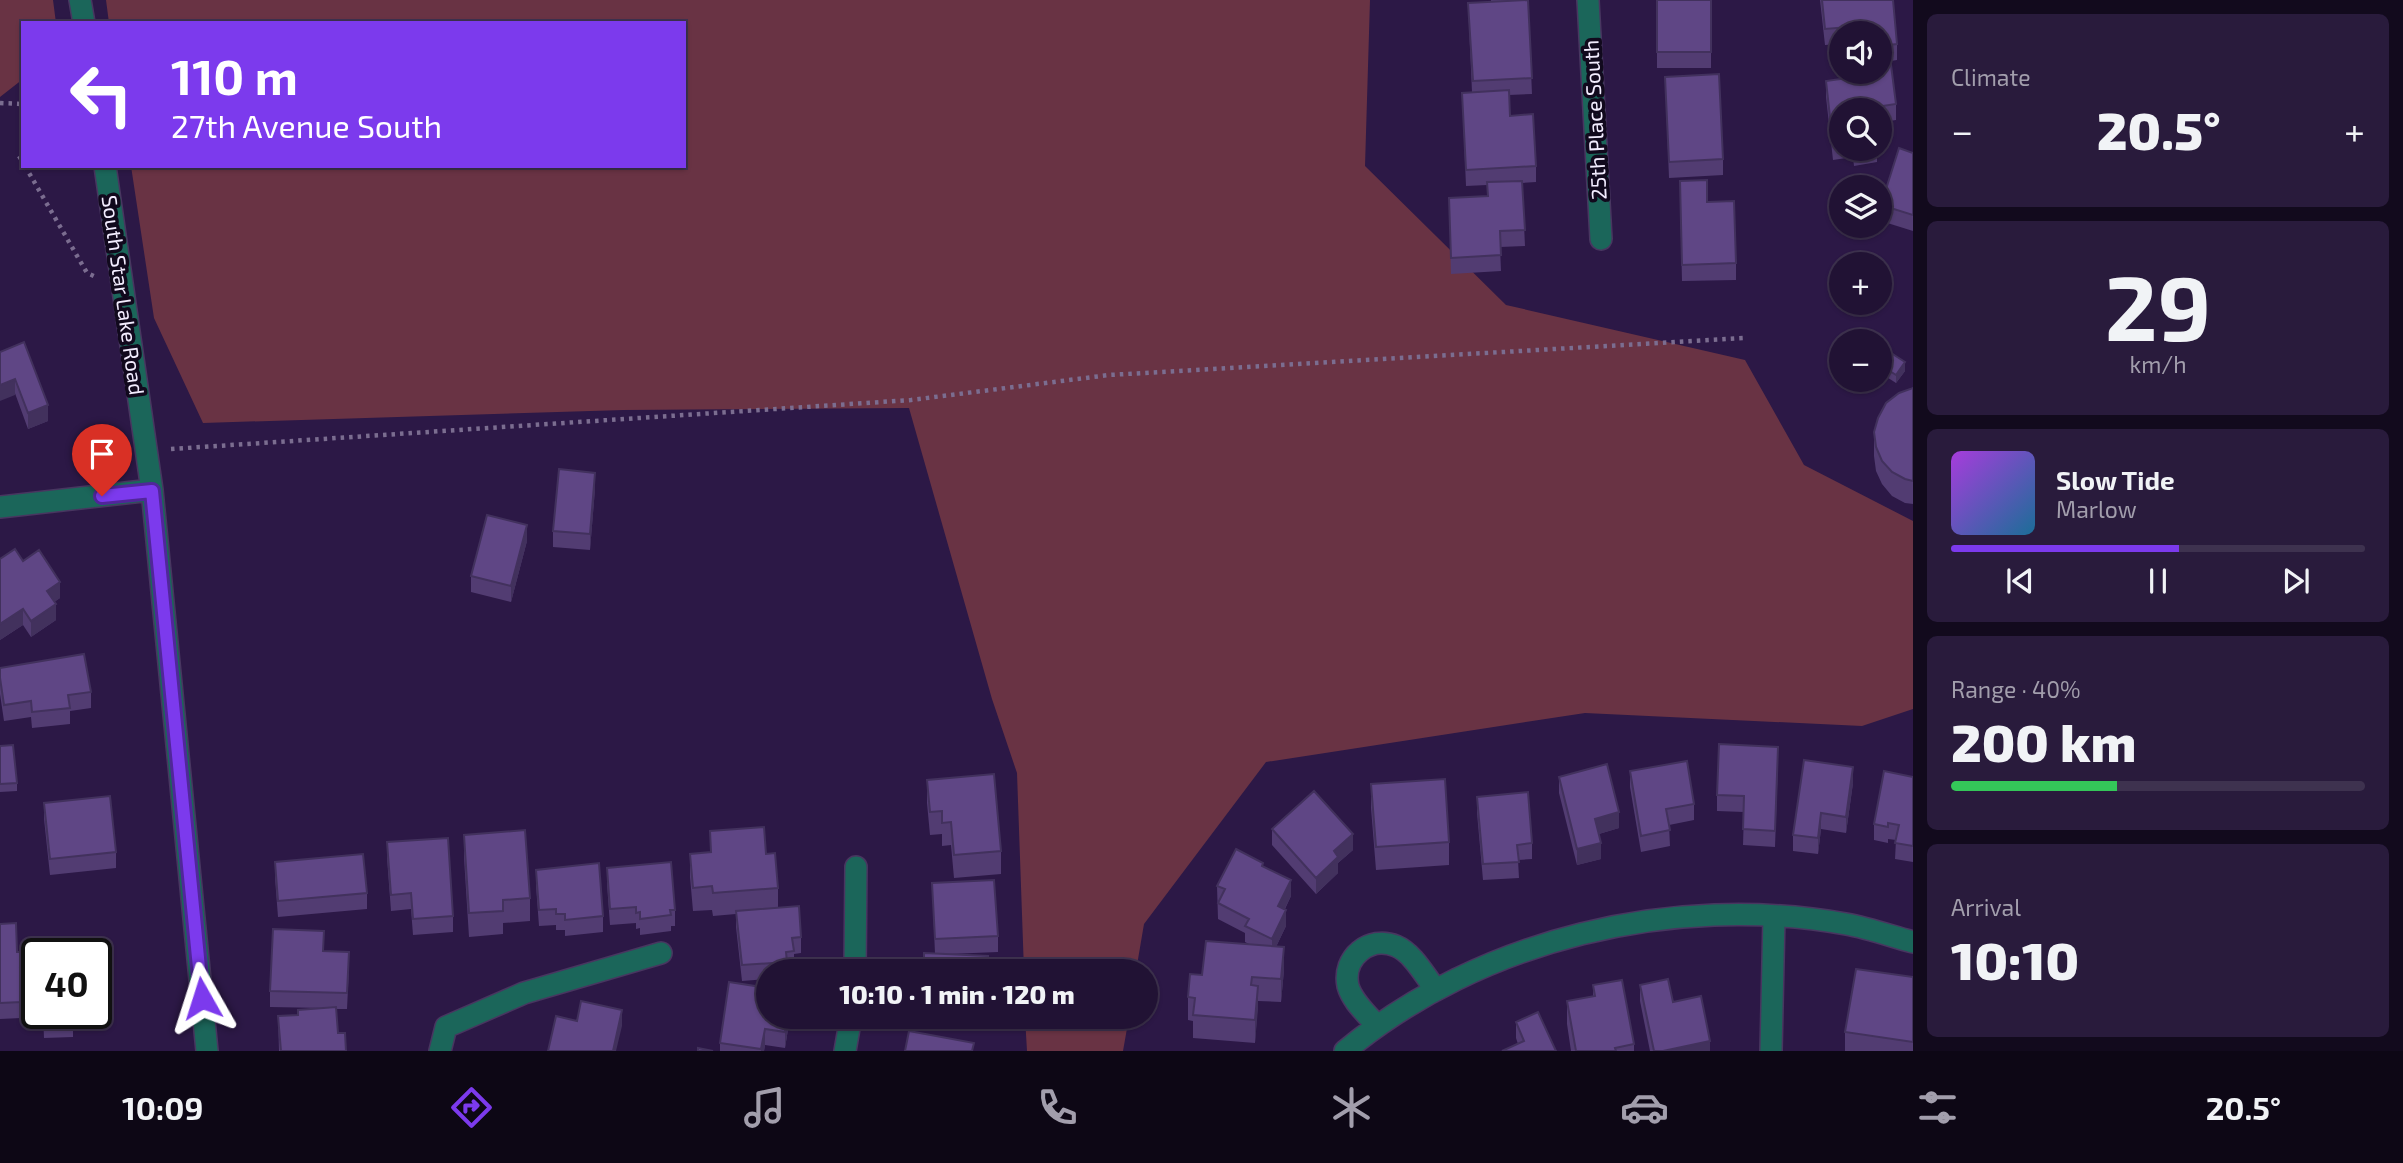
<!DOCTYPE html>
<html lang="en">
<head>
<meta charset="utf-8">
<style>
	:root { --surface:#211234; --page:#291b3c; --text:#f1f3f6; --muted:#a29eac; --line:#3e324f; --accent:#7c3aed }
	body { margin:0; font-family:"Exo 2",sans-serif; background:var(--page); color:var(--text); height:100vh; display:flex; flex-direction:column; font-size:26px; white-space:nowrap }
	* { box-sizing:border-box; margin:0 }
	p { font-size:23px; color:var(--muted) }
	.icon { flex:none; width:38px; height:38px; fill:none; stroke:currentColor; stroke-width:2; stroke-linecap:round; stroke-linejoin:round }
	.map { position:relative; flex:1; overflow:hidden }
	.panel { display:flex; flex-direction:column; gap:14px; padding:14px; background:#120a1d; width:490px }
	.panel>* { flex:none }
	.banner { position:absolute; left:21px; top:21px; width:665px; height:147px; border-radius:0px; box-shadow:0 2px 5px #0004,0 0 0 2px var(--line); background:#7c3aed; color:#fff; overflow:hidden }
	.tools { position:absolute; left:1829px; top:21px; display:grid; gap:14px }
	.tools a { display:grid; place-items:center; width:63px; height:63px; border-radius:50%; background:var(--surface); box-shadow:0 2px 5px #0004,0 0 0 2px var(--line); font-size:35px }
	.speed { position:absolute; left:21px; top:938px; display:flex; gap:14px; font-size:35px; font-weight:700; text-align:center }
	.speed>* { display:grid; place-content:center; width:91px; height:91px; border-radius:50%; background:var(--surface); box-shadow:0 2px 5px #0004,0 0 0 2px var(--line); line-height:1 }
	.speed .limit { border:4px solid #111; border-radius:10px; background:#fff; color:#111 }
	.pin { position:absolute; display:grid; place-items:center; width:60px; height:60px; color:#fff; margin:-72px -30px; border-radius:50% 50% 50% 0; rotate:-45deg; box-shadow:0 0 7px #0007 }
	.pin .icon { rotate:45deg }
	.me { position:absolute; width:77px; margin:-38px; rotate:354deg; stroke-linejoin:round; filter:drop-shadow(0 0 5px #0008) }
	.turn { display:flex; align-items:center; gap:24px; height:147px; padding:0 35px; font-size:32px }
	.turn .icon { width:91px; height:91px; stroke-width:2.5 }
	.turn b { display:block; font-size:49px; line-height:60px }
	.big { font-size:52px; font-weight:800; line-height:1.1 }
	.panel .tile { flex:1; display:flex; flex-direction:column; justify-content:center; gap:10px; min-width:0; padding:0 24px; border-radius:10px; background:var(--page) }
	.panel .dial { align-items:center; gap:0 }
	.dial b { font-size:91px; line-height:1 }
	.song { display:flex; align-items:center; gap:21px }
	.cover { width:84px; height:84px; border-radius:10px; background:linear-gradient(135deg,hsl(280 70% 55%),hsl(200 70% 35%)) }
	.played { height:7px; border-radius:4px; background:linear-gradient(90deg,var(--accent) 55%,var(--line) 55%) }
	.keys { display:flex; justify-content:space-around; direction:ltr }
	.heat { display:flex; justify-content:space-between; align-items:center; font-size:38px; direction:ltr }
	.charge { height:10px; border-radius:5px; background:linear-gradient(90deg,#34c759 40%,var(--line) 0) }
	.trip { position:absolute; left:756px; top:959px; width:402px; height:70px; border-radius:35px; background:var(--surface); box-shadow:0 2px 5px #0004,0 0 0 2px var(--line); font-weight:800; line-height:70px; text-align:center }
	.tab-bar { display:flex; height:112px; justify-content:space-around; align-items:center; background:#0d0715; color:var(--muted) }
	.tab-bar .icon { width:49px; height:49px }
	.tab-bar .selected { color:var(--accent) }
	.tab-bar b { font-size:32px; color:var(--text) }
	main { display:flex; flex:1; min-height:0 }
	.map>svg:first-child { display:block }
</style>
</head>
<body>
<main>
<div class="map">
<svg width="1913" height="1051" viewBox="0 0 1913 1051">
	<rect width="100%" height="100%" fill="#2c1846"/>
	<path fill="#693344" d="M0 0H53L56 23H23V79L0 97Z
		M106 0H1370L1365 166 1506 305 1745 360 1804 465 1913 521V709L1862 726 1585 713 1266 762 1144 924 1136 971H1024L1017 773 992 699 909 408 624 410 203 423 154 318 131 166H684V23H109Z
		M1025 1017H1129L1123 1051H1027Z"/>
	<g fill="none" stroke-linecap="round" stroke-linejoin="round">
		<defs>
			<path id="minor" d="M80 0 84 23
				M1588 0 1601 239
				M105 166 152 490 207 1051
				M0 507 152 490
				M855 971 856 867
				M1377 1026C1367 1014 1352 1001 1348 986 1342 958 1369 935 1396 946 1413 953 1425 976 1436 990
				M440 1051 446 1027 524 993 661 953
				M845 1051 851 1017
				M1345 1051C1480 939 1674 893 1846 924 1868 928 1891 936 1913 942
				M1771 1051 1774 917"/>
		</defs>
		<use href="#minor" stroke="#483660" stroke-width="24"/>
		<path stroke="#7b6d90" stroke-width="4.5" stroke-dasharray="3.5 5" stroke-linecap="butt" d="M0 103 23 104
			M19 156 23 162
			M25 166 87 273 96 277
			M171 449 911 400 1109 375 1743 338"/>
		<use href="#minor" stroke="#1b665a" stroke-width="21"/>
	</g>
	<path fill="#523c72" d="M1491 0H1528L1532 94 1509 95 1510 116 1536 166V182L1522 183 1525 246 1500 247 1501 271 1451 274 1449 198 1487 196V185L1466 186 1462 93 1472 92 1468 3 1491 2Z
		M1657 0H1711V68H1657Z
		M1820 0H1893L1897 44V60L1891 61 1896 104V120L1883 122 1884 145 1880 146V110H1841V149H1877V162L1854 166 1853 157 1833 160 1826 97V81L1853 77V72H1880V33H1841V44L1825 45Z
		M1665 77 1723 159V175L1669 178Z
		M1913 153V231L1881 221V205Z
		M1680 197 1707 202 1736 263V280L1682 281Z
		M0 352 48 421 28 429Z
		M1882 366 1905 371 1896 383 1882 374Z
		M1913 388V504L1905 503 1892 496 1882 484 1876 471 1874 456V432Z
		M595 489 590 550 553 547V531Z
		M527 541 511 602 471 592V576Z
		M0 559 23 561 60 598 54 602 56 620 31 637 23 625 0 640Z
		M0 668 91 692V708L70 711V724L32 728 31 717 4 721 0 694Z
		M0 746 17 783V791L0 792Z
		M1778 763 1775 847 1743 845 1744 812 1717 811V795Z
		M1630 771 1694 804V820L1669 825 1670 846 1641 852 1630 787Z
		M1559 777 1619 828 1599 834 1601 859 1577 865 1559 793Z
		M1913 777V862L1895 859 1896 840 1888 839V843L1874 840V824Z
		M927 780 1001 851V874L954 878 951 845 942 846V834L930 835 927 803Z
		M1853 783 1846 833 1821 829 1818 854 1793 851V835Z
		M1371 784 1449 842V865L1376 870 1371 808Z
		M1477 797 1532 843V859L1518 860 1519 878 1483 880 1477 813Z
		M44 803 116 852V868L50 875 44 819Z
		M1272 829 1353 850 1338 863V873L1316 894 1272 845Z
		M710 831 766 854 778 888V908L801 937V953L794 954V967L787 968V971H768V979L742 981 736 927V914L713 916 712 910 693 911 690 877V854L710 852Z
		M464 835 530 898V921L503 923V934L469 937 464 858Z
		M387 842 453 916V932L413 935 411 909 391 911 387 858Z
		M275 862 367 893V909L278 917 275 878Z
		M1263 867 1291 896 1285 909 1286 926 1276 947 1284 970 1281 1002 1258 1001 1255 1043 1193 1038V1021L1188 1020V997L1202 975 1251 945 1245 942V933L1218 919 1217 886Z
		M607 868 675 910V926H671V931L640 935V928L636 929V923L610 925 607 884Z
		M536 870 603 916V932L565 936V930H556V925L539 926 536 886Z
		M932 883 998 936V952L949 954 988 971 935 954Z
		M0 924 17 952H27L28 984H20L21 1018 0 1019Z
		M324 951 349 968 347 1009H336L338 1033 346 1051H279L278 1016 298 1015 324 1008 270 1007V991Z
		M1913 977V1051H1845V1032Z
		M1593 985 1634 1044V1051H1571L1567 1024V1001L1593 996Z
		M1640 985 1673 1002 1710 1051H1650L1640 1001Z
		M43 1013H73V1037L44 1038Z
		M768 1017H790L785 1048 765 1045 764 1051H720V1043Z
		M922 1017H986V1031L922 1029Z
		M1516 1022 1556 1051 1518 1044 1516 1038Z"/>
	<path fill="#42315d" d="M1905 362V371L1896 383V375Z
		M15 379V395L0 401V385Z
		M48 405V421L28 429V413Z
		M595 473V489L590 550V534Z
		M527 525V541L511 602V586Z
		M60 582V598L47 607V591Z
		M56 604V620L31 637V621Z
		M23 609V625L0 640V624Z
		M1853 767V783L1846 833V817Z
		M1619 812V828L1595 835V819Z
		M1821 813V829L1818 854V838Z
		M1353 834V850L1338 863V873L1316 894V878L1334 851Z
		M1601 843V859L1577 865V849Z
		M1291 880V896L1278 922V906Z
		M1286 910V926L1272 955V939Z
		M1284 947V970L1281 1002V979Z
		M1258 986V1009L1255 1043V1020Z
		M622 1010V1026L616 1051H613Z
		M787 1017H790L785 1048V1032Z
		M765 1029V1045L764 1051H761Z
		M1710 1041V1051H1663Z"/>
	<path fill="#5f4685" stroke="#42315d" stroke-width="2" d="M1528 0 1532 78 1473 81 1468 3Z
		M1657 0H1711V52H1657Z
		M1822 0H1893L1897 44 1880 46V33H1849L1848 27 1825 29Z
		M1890 57 1896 104 1882 106 1884 129 1880 130V110H1841V142L1833 144 1826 81 1855 77 1854 72H1880V58Z
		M1719 74 1723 159 1669 162 1665 77Z
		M1509 90 1510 116 1533 114 1536 166 1466 170 1462 93Z
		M1899 148 1913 153V215L1881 205Z
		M1707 180V202L1734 201 1736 263 1682 265 1680 181Z
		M1522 181 1525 230 1500 231 1501 255 1451 258 1449 198 1488 196 1487 182Z
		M24 342 48 405 28 413 15 379 0 385V352Z
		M1891 353 1905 362 1896 375 1882 366Z
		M1913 388V481L1905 479 1892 472 1882 461 1876 447 1874 432 1878 418 1886 403 1899 393Z
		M559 469 595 473 590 534 553 531Z
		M487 515 527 525 511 586 471 576Z
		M15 549 23 561 39 550 60 582 47 591 56 604 31 621 23 609 0 624V559Z
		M84 654 91 692 68 695 70 708 32 712 31 701 4 705 0 678V668Z
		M1719 744 1778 747 1775 831 1743 829 1744 796 1717 795Z
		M13 745 17 783 0 784V746Z
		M1804 760 1853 767 1846 817 1821 813 1818 838 1793 835Z
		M1687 761 1694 804 1666 809 1670 830 1641 836 1630 771Z
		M1607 764 1619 812 1595 819 1601 843 1577 849 1559 777Z
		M1884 771 1913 777V846L1895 843 1899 825 1888 823V827L1874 824Z
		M994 774 1001 851 954 855 951 822 942 823V811L930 812 927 780Z
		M1445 779 1449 842 1376 847 1371 784Z
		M1314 791 1353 834 1334 851 1338 857 1316 878 1272 829Z
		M1528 792 1532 843 1517 845 1519 862 1483 864 1477 797Z
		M110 796 116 852 50 859 44 803Z
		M764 827 766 854 775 853 778 888 713 893 712 886 693 888 690 854 711 852 710 831Z
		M525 830 530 898 503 900V911L469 913 464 835Z
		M448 838 453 916 413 919 411 893 391 895 387 842Z
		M1236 849 1263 863 1262 866 1291 880 1278 906 1286 910 1272 939 1245 926 1249 919 1218 903 1225 889 1217 886Z
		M363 854 367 893 278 901 275 862Z
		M671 862 675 910H670L671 915 640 919V912L636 913V907L610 909 607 868Z
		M599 863 603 916 565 920V914H556V909L539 910 536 870Z
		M994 880 998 936 935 939 932 883Z
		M799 906 801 937 792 938 794 951 786 952 787 962 742 965 736 911Z
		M16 923 17 952H27L28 968H20L21 1002 0 1003V924Z
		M273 929 324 931 323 951 349 952 347 993 270 991Z
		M1206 941 1284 947 1281 979 1252 977 1251 985 1258 986 1255 1020 1193 1015 1195 998 1188 997 1190 974 1202 975Z
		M73 943 74 954H37V961L36 946Z
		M924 953 988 956V971H924Z
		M1856 969 1913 977V1042L1845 1032Z
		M1668 979 1673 1002 1701 996 1710 1041 1663 1051H1654L1640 985Z
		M1622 980 1634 1044 1615 1048 1616 1051H1576L1567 1001 1595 996 1593 985Z
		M729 982 768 988V1017H787L785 1032 765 1029 761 1049 720 1043Z
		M581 1001 622 1010 613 1051H548L556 1016 577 1021Z
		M336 1007 338 1033H345L346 1051H281L278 1016 298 1015V1010Z
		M1538 1012 1556 1051H1502L1524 1041 1516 1022Z
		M44 1013H73V1021L44 1022Z
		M909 1031 974 1043 972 1051H905Z
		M698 1048 713 1051H698Z"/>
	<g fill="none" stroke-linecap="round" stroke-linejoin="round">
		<defs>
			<path id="route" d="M102 496 152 491 202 998"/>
		</defs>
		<use href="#route" stroke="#51269a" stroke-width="18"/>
		<use href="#route" stroke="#7c3aed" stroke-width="12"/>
	</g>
	<g text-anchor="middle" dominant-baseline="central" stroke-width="7" stroke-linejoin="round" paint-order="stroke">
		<g font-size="21" fill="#f2ecfe" stroke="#11091d">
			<text transform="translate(1594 120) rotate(-93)">25th Place South</text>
			<text transform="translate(124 295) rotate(82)">South Star Lake Road</text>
		</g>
	</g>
</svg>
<div class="tools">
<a><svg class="icon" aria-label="sound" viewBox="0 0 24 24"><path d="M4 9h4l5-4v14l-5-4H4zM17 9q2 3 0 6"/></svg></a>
<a><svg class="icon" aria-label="search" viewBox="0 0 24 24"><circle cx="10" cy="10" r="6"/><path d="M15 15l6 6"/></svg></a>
<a><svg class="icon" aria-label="layers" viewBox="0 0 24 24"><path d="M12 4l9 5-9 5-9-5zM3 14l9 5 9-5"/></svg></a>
<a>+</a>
<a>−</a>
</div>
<div class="speed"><div class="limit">40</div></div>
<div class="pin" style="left:102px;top:496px;background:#d93025"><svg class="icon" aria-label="arrive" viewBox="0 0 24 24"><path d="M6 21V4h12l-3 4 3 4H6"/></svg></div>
<svg class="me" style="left:202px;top:998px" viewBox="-20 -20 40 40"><path d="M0-17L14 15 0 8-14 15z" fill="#7c3aed" stroke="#fff" stroke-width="4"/></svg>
<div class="trip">10:10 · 1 min · 120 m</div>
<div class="banner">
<div class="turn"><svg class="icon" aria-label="left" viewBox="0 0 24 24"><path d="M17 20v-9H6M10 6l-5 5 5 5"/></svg><div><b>110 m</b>27th Avenue South</div></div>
</div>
</div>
<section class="panel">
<div class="tile"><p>Climate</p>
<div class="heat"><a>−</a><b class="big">20.5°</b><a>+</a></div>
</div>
<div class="tile dial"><b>29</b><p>km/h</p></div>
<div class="tile">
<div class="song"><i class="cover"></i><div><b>Slow Tide</b><p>Marlow</p></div></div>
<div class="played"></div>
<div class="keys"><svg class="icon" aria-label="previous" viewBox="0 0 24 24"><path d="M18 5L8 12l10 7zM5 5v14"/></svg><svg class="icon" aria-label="pause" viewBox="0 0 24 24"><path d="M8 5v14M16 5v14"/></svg><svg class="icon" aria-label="next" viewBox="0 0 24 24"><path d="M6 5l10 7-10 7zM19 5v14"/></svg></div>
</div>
<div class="tile"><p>Range · 40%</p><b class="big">200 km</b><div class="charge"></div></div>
<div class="tile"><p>Arrival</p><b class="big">10:10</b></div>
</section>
</main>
<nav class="tab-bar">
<b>10:09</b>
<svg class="icon selected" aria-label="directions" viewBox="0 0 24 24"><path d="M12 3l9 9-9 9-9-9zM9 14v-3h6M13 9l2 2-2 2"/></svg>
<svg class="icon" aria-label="music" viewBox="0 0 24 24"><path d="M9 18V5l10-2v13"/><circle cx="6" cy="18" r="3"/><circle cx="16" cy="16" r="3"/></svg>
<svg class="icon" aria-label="phone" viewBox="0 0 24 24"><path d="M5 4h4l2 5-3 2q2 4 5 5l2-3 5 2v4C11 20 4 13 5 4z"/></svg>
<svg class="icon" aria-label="climate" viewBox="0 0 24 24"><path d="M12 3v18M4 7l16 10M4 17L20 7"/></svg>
<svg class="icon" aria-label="car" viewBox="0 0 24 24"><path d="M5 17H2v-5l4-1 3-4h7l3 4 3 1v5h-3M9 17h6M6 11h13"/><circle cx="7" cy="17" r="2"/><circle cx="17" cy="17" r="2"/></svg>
<svg class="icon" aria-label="filters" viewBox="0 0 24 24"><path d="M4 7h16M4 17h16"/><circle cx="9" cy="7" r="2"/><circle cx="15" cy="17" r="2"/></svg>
<b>20.5°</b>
</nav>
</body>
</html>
